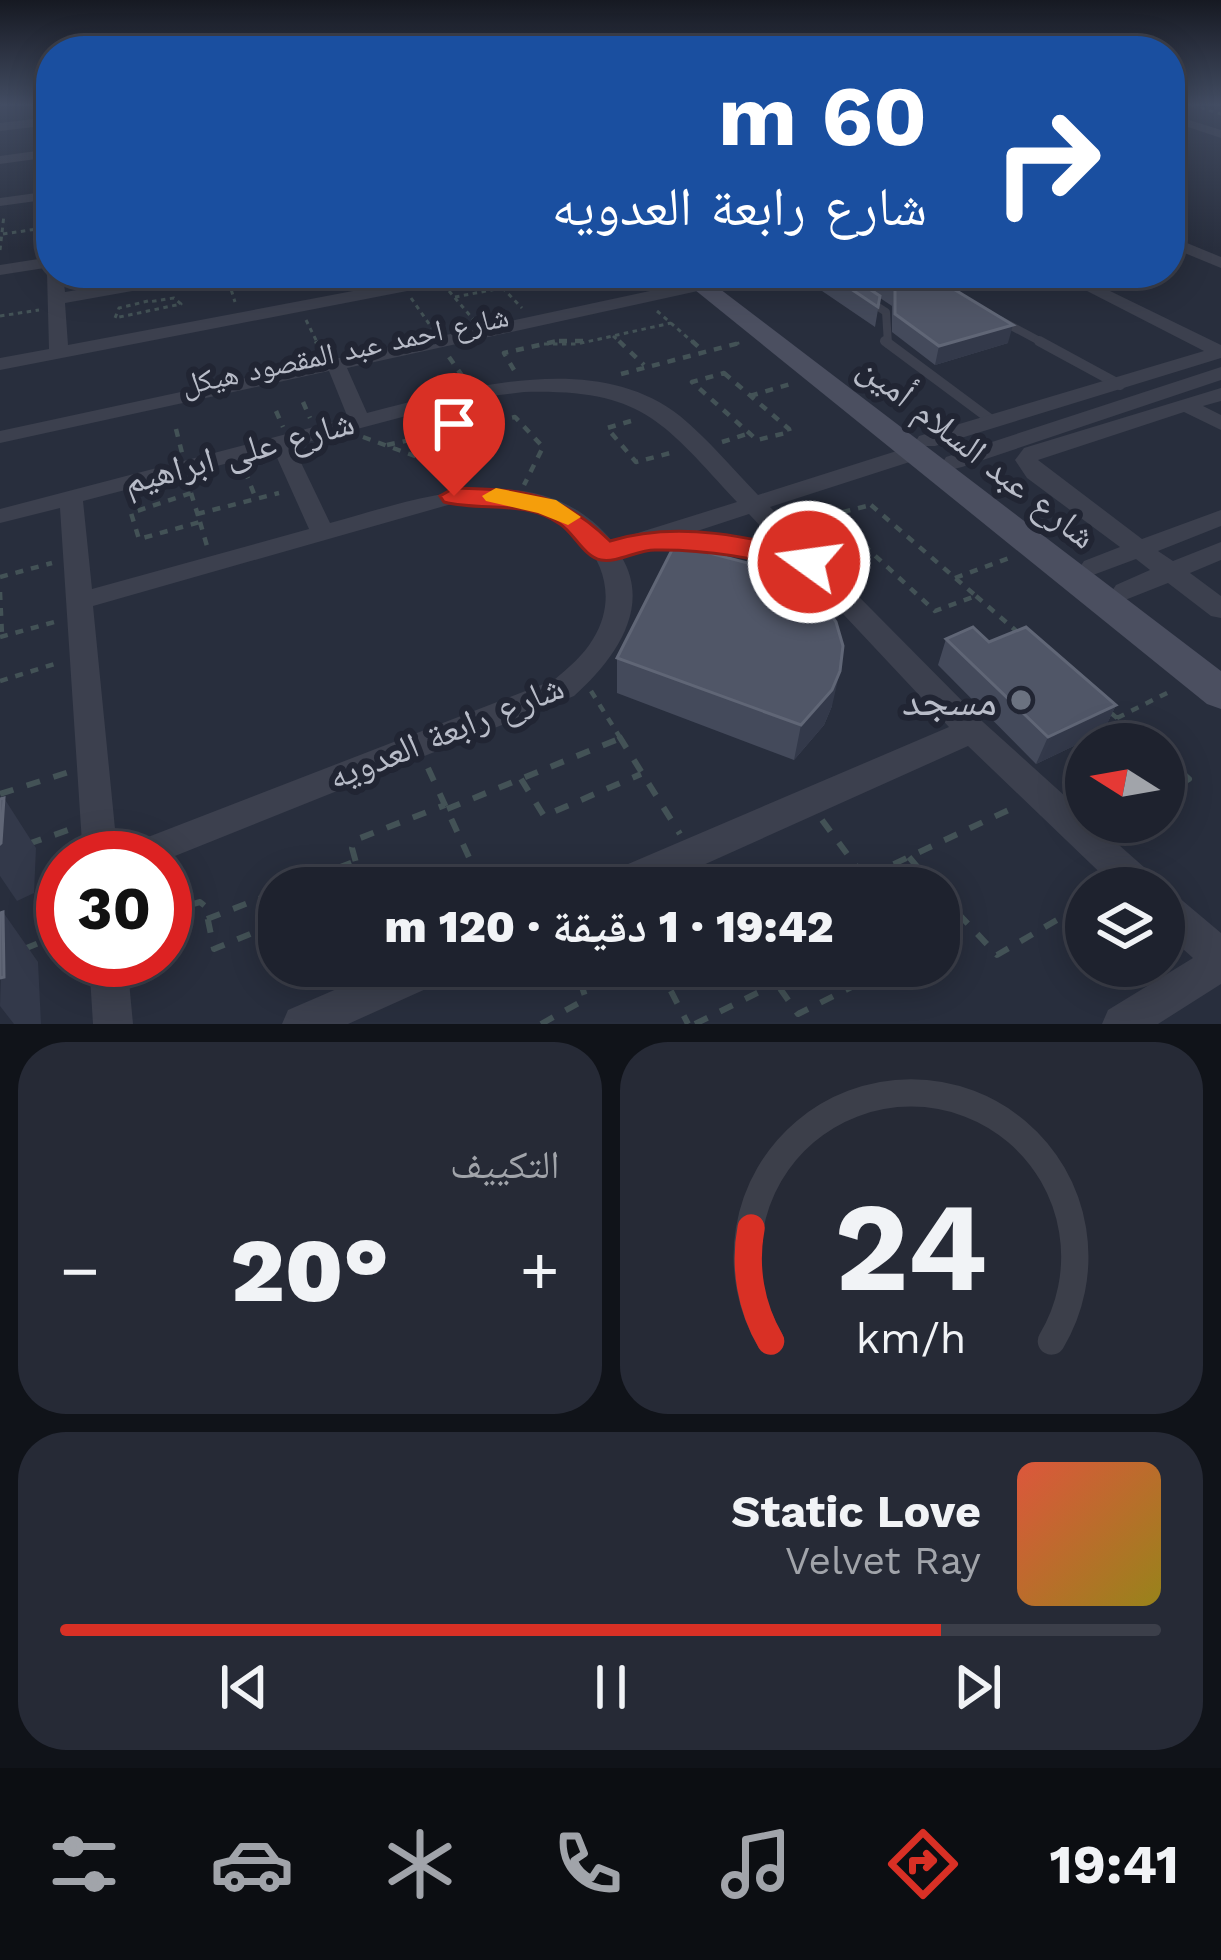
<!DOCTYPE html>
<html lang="ar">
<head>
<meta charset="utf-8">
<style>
	:root { --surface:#1e222e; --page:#262a36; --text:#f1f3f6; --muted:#a1a4aa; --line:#3c3f4a; --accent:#d93025 }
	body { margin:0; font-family:"Work Sans","Noto Naskh Arabic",sans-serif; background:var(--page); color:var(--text); direction:rtl; height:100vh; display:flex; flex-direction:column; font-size:45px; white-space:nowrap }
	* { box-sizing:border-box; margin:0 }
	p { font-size:39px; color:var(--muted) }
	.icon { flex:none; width:66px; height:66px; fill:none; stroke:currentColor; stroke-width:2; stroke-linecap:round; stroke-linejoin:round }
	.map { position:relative; height:1024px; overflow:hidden; direction:ltr }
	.panel { display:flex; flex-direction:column; gap:18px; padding:18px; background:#101319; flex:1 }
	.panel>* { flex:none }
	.top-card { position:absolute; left:36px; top:36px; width:1149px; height:252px; border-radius:48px; box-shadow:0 6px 30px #0003,0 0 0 3px var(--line); direction:rtl; background:#1a4fa0; color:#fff; overflow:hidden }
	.needle { width:78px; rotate:281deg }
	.controls { position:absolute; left:1065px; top:723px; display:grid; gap:24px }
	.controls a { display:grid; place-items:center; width:120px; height:120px; border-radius:50%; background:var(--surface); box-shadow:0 6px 30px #0003,0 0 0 3px var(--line); font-size:60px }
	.speed { position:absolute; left:36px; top:831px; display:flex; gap:24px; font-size:60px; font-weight:700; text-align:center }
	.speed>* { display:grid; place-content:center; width:156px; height:156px; border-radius:50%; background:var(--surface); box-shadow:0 6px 30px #0003,0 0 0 3px var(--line); line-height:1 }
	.speed .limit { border:18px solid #d22; background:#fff; color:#111 }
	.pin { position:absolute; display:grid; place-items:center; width:102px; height:102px; color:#fff; margin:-123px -51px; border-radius:50% 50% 50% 0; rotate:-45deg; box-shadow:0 0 12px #0007 }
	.pin .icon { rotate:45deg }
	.me { position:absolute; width:132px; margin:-66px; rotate:284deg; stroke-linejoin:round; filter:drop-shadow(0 0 9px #0008) }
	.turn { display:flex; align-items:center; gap:42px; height:252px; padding:0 60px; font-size:54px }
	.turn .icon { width:156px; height:156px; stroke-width:2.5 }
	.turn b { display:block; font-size:84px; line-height:102px }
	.big { font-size:90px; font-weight:800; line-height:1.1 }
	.panel .tile { flex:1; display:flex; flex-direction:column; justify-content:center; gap:18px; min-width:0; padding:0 42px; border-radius:48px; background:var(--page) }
	.panel .dial { align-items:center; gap:0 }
	.dial svg { height:312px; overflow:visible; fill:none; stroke:var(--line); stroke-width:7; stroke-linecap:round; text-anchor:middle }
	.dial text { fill:var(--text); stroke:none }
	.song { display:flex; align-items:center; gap:36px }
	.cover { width:144px; height:144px; border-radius:18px; background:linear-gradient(135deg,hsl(10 70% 55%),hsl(50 70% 35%)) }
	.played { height:12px; border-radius:6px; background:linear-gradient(90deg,var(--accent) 80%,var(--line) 80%) }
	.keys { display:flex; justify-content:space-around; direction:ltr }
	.heat { display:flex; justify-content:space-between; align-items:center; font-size:66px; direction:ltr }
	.panel .tiles { flex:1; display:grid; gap:18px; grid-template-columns:1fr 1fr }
	.tile:last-child { grid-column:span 2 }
	.trip { position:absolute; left:258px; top:867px; width:702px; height:120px; border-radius:48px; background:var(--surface); box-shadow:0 6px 30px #0003,0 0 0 3px var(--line); font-weight:800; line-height:120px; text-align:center; direction:rtl }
	.tab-bar { display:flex; height:192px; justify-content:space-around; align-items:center; background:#0c0e12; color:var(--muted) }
	.tab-bar .icon { width:84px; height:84px }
	.tab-bar .current { color:var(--accent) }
	.tab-bar b { font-size:54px; color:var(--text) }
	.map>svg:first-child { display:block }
</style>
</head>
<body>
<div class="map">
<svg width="1221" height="1024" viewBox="0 0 1221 1024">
	<rect width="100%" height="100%" fill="#282e3d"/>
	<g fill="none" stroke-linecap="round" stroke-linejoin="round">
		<path stroke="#435256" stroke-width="3" stroke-dasharray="4.5 4.5" stroke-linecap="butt" d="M1192 105 1221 114
			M3 234 51 227
			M0 250 4 215
			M226 273 235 302
			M607 273 622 287
			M321 277 349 273
			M273 281 282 288 320 280 319 273
			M273 281 303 273
			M496 281 565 273
			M496 281 522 308
			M449 291 473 319
			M455 297 502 288
			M411 298 432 328
			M148 301 119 308 115 318 181 304 174 298 148 302
			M657 311 695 344
			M0 316 39 310
			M306 320 318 344
			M613 336 622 344
			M544 344H577L671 323
			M735 344 743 342"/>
		<path stroke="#435256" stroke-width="4.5" stroke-dasharray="8 8" stroke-linecap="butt" d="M316 341 322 353
			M559 341H590
			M619 341 644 365
			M692 341 703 351
			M449 357 463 377
			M514 370 504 353 557 341
			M724 373 789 429 790 432 757 440 692 382Z
			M621 374 743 342
			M750 396 794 383
			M303 402 310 418
			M276 411 283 427
			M631 421 607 428 636 462 674 452
			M176 429 182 453
			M363 437 434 463 448 486
			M722 442 750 433
			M387 445 515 417 543 447 524 485
			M245 471 256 499
			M191 493 200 522 139 539 131 513Z
			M871 505 976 596 935 611 831 515Z
			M197 514 279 493
			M200 522 207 546
			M832 554 861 544
			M0 577 52 563
			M955 578 1012 557
			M0 592 2 635
			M976 596 1021 635
			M0 637 58 621
			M0 681 61 662
			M591 691 621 739
			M1111 713 1142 739
			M1117 718 1171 691"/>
		<path stroke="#435256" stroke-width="6" stroke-dasharray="14 14" stroke-linecap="butt" d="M619 736 680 834
			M1138 736 1148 744
			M1164 757 1189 779 1164 794
			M428 768 483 888
			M521 779 544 816 641 774
			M1065 782 1086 772
			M0 794 69 772
			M447 809 621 738
			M822 820 865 878
			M28 844 74 828
			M909 857 935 888
			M286 888 356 861
			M363 888 352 848 355 840 445 805
			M843 888 1017 806
			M939 893 997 955 1086 903
			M165 912 200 902 205 906 214 949 279 922
			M207 919 279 891
			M24 949 63 933
			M310 966 316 989
			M658 966 688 1024
			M764 966 798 1014 893 966
			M541 1024 586 999 575 966
			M695 1024 775 984"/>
		<path stroke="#3c404e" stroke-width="8" d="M716 282 762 273
			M869 301 886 312 888 344
			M1000 320 1045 344"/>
		<path stroke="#3c404e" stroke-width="10" d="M885 341 994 422
			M1039 341 1120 385"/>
		<path fill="#3c404e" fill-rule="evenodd" d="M1170 114 1221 130V138L1170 121Z
			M51 117V125L0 131V123Z
			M51 149V157L0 164V156Z
			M51 191V199L0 206V198Z
			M1170 236 1221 257V268L1170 247Z
			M51 257V267L0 275V265Z
			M51 269V273H63L65 292 177 273H213L205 278 65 303 68 345 448 273H482L474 278 0 370V358L49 349 47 273Z
			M1052 273H1073L1221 345V358L935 446H919L916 441 919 436 1204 351Z
			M701 280 707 281V289L347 368 367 413C460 389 595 348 680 416 708 439 733 469 758 495L906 448H922L925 453 922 458 770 507 983 722 1086 815V822H1093L1154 876 1159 888H1116L968 746 652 888H595L600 876 949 727 800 568 737 553 657 544 621 556C653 608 613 661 574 696L165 860 83 858 60 508 0 523V509L348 418 329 371 0 443V431ZM524 392C643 389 662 421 737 502L612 541C539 453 421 498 330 523L293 446 474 398ZM274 451 309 529 92 589 83 501ZM455 503C480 502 506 501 531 509 588 525 627 584 593 639 583 656 568 668 554 680L117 849 93 606ZM749 514 780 547 737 537 688 534Z
			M1221 367V380L962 467 954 469 943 462 946 457Z
			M1221 388V401L1203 406 1221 415V430L1184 412 1038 460 1142 539 1221 510V526L1158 551 1173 561 1221 542V560L1190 573 1221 596V618L1211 616 1168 583 1125 600 1116 597 1112 591 1116 585 1150 570 1136 559 1093 575 1084 573 1080 567 1084 561 1120 547 1027 478 1015 460 1024 448Z
			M1164 891 1177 896 1221 933V984L1158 1024H1102L1108 1010 1193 958 1164 932Z
			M89 960H127L133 1024H93Z
			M390 966H453L448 979 348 1024H282L288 1010Z"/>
		<path fill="#4b4f60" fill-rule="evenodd" d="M674 273H699L1221 671V709L1207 704Z"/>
	</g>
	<path fill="#444a5b" d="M801 273H927L1008 343 935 365 892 332V306L880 298 875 327 800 276Z
		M946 639 989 642 1116 705 1103 732 1036 764 938 665Z
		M617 658 832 706 824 725 794 760 617 693Z"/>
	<path fill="#33394a" d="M101 273H126L103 278Z
		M1013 325 1008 343 935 365 939 346Z
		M840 671 832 706 824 725 794 760 801 725Z
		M1116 705 1103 732 1036 764 1048 737Z
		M4 798 36 848 34 893 17 901 0 876V844Z
		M3 912 38 962 41 1024H14L0 1006Z"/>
	<path fill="#505667" stroke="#606676" stroke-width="3" d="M827 273H845L880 296 878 307Z
		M871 273H927L1013 325 939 346 895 314V289Z
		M675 544 767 568 794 579 819 598 836 622 843 646 840 671 832 690 801 725 617 658Z
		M973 627 989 642 1026 627 1116 705 1048 737 946 639Z
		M4 798 1 843 0 844V799Z
		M3 912 4 977 0 978V913Z"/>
	<linearGradient id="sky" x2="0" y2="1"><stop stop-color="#161922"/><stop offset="0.42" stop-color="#424c62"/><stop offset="1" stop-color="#424c62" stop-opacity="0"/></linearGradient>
	<rect width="1221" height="249" fill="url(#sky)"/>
	<path fill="#d93025" stroke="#8d1f18" stroke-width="3" d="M454 488C522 490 559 491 610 541 678 520 752 537 820 555L824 562 809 571C757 559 708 549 655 550 637 550 618 563 601 560 584 557 574 533 560 524 524 499 484 512 444 502L440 496Z"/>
	<path fill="#f59e0b" d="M496 488 556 500 581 517 568 525 538 513 486 501 482 496Z"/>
	<circle fill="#6b7280" stroke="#212533" stroke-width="4.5" cx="1021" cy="700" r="12"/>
	<g text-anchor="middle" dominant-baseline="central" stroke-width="12" stroke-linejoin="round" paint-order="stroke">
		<g font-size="30" fill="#b8bcc8" stroke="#212533">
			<text transform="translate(345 350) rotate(-12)">شارع احمد عبد المقصود هيكل</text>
		</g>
		<g font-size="36" fill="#b8bcc8" stroke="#212533">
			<text transform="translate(239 452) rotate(-15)">شارع على ابراهيم</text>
			<text transform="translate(977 452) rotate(38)">شارع عبد السلام أمين</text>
			<text transform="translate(446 732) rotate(-22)">شارع رابعة العدويه</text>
		</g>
		<g font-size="42" fill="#b8bcc8" stroke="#212533" text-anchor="end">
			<text x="997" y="700">مسجد</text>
		</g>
	</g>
</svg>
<div class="controls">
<a><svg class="needle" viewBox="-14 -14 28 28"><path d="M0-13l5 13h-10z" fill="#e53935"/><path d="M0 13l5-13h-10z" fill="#a1a4aa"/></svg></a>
<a><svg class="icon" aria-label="layers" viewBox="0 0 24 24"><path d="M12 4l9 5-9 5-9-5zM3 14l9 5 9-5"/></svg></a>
</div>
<div class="speed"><div class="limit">30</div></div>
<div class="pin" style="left:454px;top:496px;background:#d93025"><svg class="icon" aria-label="arrive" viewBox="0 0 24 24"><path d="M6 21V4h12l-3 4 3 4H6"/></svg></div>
<svg class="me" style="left:809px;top:562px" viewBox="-20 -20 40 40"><circle r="17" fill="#d93025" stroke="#fff" stroke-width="3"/><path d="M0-11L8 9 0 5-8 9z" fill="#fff"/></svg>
<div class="trip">19:42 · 1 دقيقة · 120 m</div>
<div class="top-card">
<div class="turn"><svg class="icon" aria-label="right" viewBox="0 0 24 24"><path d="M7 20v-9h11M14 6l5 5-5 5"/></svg><div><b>60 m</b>شارع رابعة العدويه</div></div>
</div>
</div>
<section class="panel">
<div class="tiles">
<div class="tile dial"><svg viewBox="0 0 100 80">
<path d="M14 69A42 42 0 1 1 86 69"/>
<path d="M14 69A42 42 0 0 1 9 40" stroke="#d93025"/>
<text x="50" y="56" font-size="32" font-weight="700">24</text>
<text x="50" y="72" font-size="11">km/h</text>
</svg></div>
<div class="tile"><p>التكييف</p>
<div class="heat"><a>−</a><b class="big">20°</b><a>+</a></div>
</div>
<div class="tile">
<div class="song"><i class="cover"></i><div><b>Static Love</b><p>Velvet Ray</p></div></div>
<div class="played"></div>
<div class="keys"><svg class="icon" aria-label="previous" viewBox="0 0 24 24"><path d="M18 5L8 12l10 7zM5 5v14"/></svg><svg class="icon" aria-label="pause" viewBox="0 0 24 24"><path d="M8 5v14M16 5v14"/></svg><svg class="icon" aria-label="next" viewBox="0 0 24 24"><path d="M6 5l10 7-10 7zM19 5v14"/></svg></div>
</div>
</div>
</section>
<nav class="tab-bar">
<b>19:41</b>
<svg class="icon current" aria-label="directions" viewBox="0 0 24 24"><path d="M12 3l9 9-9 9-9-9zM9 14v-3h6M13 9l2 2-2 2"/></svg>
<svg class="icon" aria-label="music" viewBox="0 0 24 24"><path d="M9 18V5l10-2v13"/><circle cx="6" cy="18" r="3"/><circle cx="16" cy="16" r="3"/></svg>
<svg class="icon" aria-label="phone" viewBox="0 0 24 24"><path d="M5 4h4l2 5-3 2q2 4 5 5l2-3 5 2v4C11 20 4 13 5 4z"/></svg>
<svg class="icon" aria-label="climate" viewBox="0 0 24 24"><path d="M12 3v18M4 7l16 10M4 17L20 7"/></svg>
<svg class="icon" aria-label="car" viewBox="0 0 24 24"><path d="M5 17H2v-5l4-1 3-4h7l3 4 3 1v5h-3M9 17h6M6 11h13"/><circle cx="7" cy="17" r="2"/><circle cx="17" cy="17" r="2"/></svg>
<svg class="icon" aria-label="filters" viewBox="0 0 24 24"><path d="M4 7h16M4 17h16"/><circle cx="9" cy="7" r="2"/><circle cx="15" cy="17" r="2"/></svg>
</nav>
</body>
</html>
